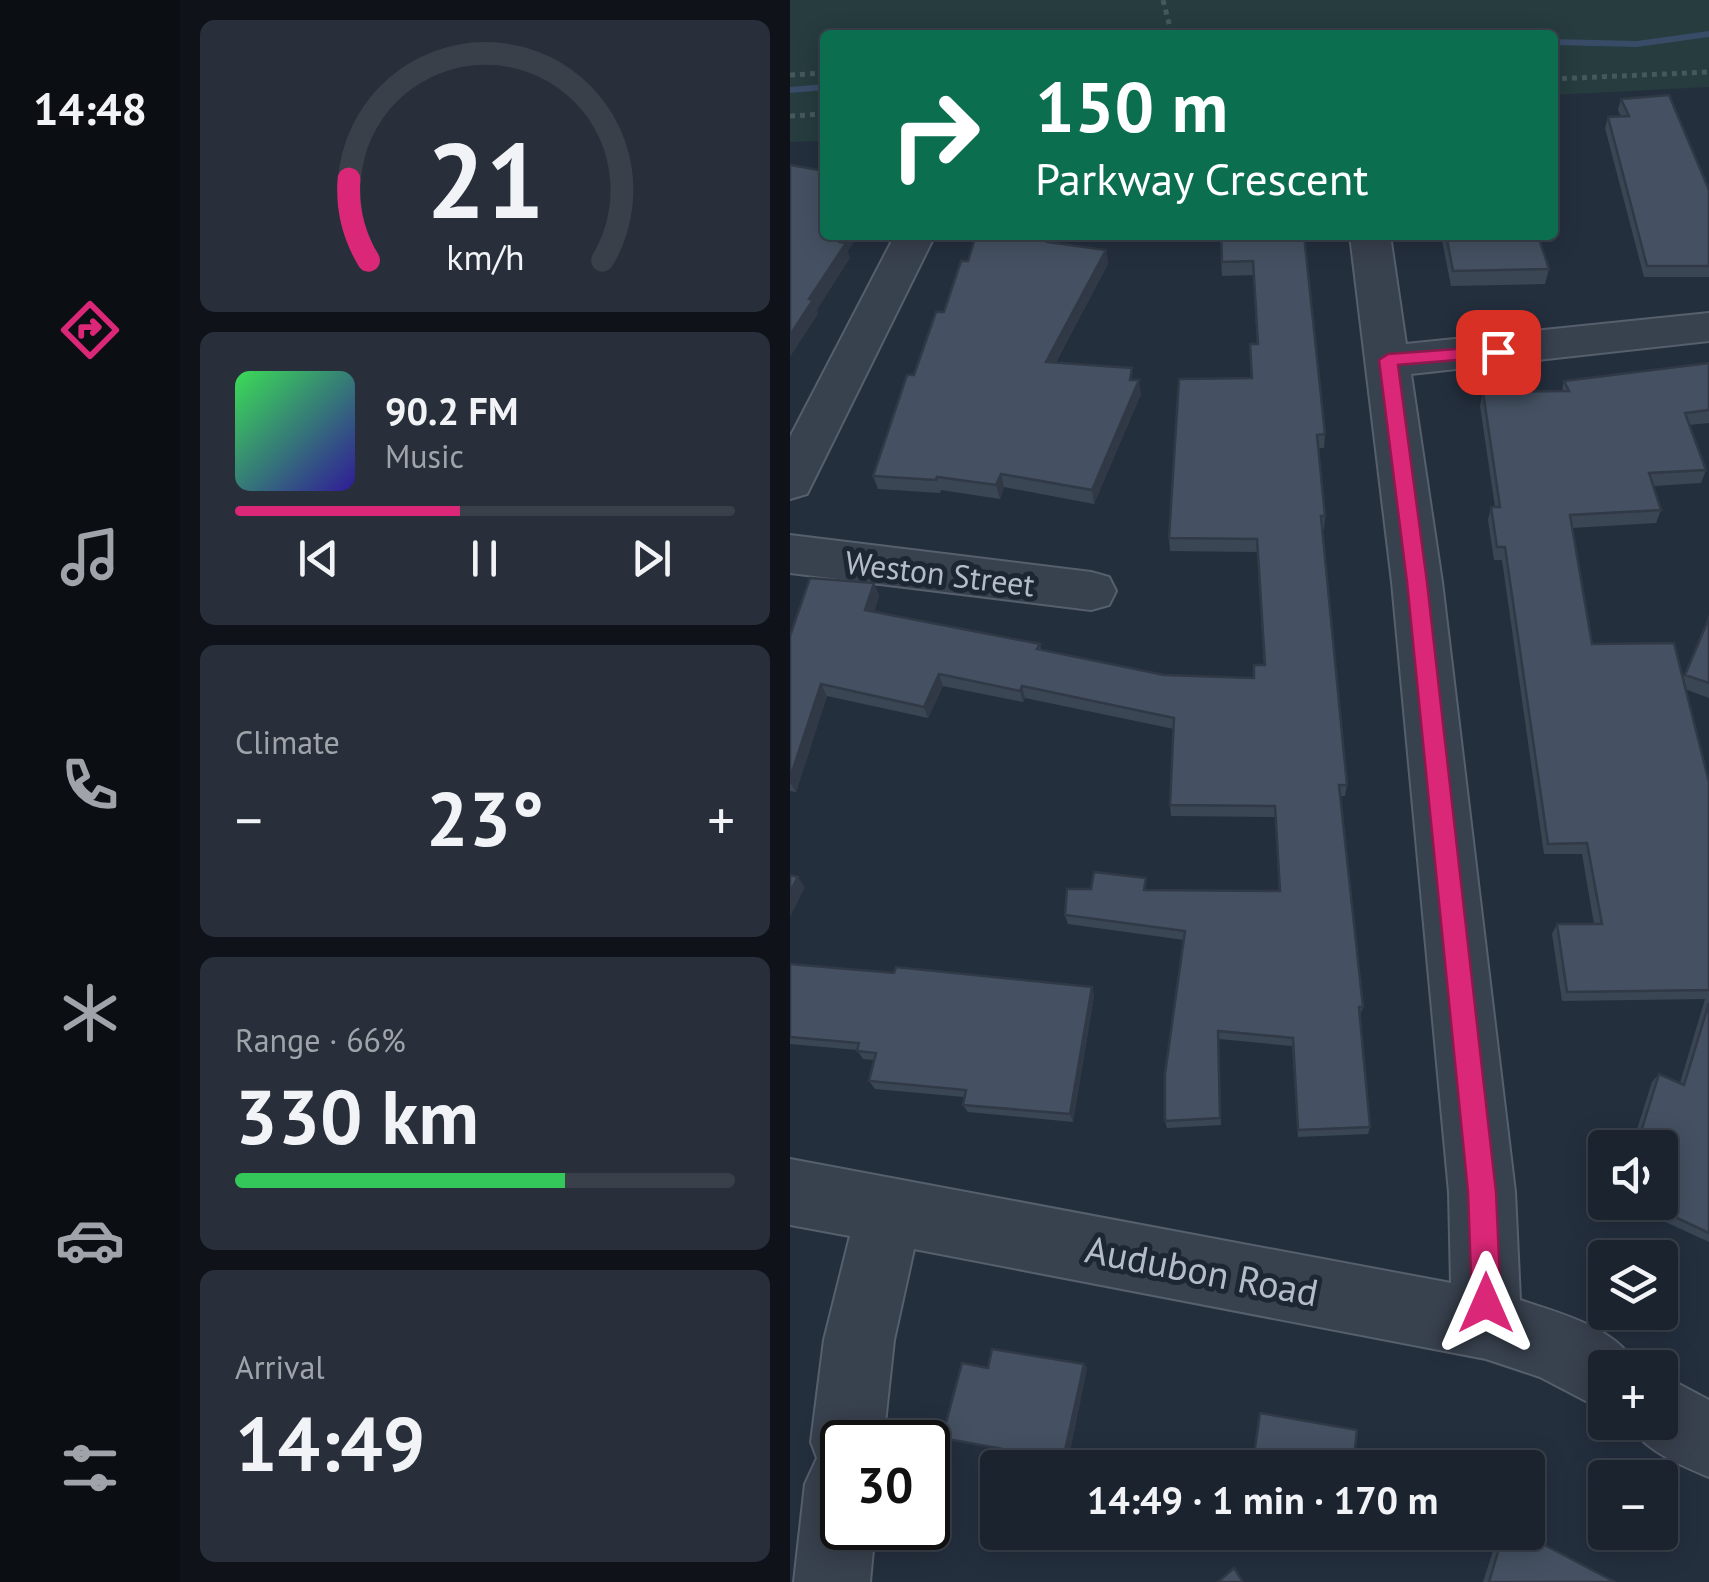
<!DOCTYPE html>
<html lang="en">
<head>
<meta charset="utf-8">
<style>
	:root { --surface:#1b232e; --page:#282f3a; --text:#f1f3f6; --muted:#a0a4aa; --line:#39404a; --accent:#db2777 }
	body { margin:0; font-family:"PT Sans",sans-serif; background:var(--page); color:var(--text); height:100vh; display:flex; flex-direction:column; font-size:38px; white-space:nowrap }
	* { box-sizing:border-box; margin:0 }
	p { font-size:32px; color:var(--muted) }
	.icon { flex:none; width:55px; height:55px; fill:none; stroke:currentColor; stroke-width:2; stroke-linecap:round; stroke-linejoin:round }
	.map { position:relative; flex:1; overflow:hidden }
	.sheet { display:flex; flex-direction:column; gap:20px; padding:20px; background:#0f1319; width:610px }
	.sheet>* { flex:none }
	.guide { position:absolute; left:30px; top:30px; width:738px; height:210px; border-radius:10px; box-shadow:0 5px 25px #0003,0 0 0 2px var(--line); background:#0b6e4f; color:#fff; overflow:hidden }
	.controls { position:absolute; left:798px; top:1130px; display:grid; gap:20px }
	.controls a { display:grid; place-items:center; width:90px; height:90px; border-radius:10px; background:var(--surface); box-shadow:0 5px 25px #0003,0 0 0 2px var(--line); font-size:50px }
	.speed { position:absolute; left:30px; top:1420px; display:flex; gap:20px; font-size:50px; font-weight:700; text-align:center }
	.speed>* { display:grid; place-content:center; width:130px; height:130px; border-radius:50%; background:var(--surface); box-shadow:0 5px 25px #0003,0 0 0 2px var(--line); line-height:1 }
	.speed .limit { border:5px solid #111; border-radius:15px; background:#fff; color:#111 }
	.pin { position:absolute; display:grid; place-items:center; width:85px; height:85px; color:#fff; margin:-42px; border-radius:20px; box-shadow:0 5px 15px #0006 }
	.me { position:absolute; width:110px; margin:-55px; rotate:0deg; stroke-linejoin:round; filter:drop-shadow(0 0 8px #0008) }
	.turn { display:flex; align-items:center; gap:35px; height:210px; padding:0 50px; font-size:45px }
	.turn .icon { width:130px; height:130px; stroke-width:2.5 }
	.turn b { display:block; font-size:70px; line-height:85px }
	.big { font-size:75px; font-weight:800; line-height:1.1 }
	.sheet .card { flex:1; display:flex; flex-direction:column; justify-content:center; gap:15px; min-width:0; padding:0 35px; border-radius:15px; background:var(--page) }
	.sheet .dial { align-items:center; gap:0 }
	.dial svg { height:260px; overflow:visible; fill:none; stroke:var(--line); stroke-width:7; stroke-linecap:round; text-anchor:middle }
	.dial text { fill:var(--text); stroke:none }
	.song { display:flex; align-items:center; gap:30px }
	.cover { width:120px; height:120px; border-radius:15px; background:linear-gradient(135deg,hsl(130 70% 55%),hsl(250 70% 35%)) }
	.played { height:10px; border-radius:5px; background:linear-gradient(90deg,var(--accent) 45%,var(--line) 45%) }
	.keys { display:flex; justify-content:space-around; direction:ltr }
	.heat { display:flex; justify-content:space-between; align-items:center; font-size:55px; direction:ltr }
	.charge { height:15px; border-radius:8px; background:linear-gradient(90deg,#34c759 66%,var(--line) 0) }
	.trip { position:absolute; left:190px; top:1450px; width:565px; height:100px; border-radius:10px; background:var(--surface); box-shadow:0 5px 25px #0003,0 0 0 2px var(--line); font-weight:800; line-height:100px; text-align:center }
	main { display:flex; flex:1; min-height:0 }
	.tab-bar { display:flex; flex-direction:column; width:180px; justify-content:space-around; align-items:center; background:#0b0e12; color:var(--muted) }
	.tab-bar .icon { width:70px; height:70px }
	.tab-bar .on { color:var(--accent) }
	.tab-bar b { font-size:45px; color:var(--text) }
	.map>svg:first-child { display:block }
</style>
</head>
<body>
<main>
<nav class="tab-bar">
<b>14:48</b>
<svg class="icon on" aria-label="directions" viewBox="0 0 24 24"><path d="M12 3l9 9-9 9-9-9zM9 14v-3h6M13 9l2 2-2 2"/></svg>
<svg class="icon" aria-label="music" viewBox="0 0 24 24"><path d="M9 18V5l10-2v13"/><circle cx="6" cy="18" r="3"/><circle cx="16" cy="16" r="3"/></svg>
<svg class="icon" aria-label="phone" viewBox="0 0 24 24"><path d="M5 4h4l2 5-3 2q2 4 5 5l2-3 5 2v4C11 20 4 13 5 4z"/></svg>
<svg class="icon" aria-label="climate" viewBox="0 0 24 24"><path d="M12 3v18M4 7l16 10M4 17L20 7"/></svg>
<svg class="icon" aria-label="car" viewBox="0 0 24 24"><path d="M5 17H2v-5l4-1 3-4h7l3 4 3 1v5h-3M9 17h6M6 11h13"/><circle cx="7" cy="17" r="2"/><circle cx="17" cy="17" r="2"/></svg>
<svg class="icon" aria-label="filters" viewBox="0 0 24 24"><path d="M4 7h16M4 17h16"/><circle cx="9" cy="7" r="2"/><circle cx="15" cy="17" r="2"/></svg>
</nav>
<section class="sheet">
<div class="card dial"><svg viewBox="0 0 100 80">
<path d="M14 69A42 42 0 1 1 86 69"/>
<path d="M14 69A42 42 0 0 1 8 44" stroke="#db2777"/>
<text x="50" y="56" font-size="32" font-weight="700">21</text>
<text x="50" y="72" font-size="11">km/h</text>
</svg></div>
<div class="card">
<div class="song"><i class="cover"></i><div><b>90.2 FM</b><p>Music</p></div></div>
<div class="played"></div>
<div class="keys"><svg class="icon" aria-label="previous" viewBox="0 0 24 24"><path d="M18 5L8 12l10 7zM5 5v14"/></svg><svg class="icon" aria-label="pause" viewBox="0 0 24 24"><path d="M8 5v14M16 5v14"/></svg><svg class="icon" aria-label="next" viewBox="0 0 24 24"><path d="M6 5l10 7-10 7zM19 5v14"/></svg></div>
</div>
<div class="card"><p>Climate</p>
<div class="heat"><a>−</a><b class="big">23°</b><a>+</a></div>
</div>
<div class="card"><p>Range · 66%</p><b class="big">330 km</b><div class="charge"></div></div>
<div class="card"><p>Arrival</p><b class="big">14:49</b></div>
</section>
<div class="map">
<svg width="919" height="1582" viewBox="0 0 919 1582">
	<rect width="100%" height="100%" fill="#242f3e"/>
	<path fill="#263c3f" d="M0 0H919V87L763 95 762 35H35V141L0 142Z"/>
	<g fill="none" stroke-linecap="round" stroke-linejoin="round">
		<path fill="#394c67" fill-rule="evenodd" d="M919 31V37L847 47 762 45V39L847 41Z
			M35 84V90L0 93V87Z"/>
		<defs>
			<path id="street" d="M105 235H145L23 482 17 494 0 499V437Z
				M560 235H600L616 344 919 313V341L621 374 652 582 725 1192 730 1300C768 1313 830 1328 847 1368H815V1411L750 1377 696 1359 124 1249 104 1340 93 1442H52V1528H85L80 1582H4L15 1484 27 1458 21 1442 34 1340 60 1236 0 1225V1159L661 1283 659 1192 602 582Z
				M0 535 301 572 319 577 326 591 319 605 301 610 0 573Z
				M870 1374 919 1400V1477C893 1466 851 1450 839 1422H870Z"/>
		</defs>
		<use href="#street" stroke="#565f6c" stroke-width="4"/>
		<path stroke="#44595c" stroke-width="5" stroke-dasharray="5 5" stroke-linecap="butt" d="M373 0 382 35
			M0 75 35 73
			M762 79 919 72
			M0 116 35 114"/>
		<use href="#street" fill="#38414e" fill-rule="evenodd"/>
	</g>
	<path fill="#3b4654" d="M831 99 913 177 919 190V277H854L815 128 818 117 831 116 828 110Z
		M430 235H514L535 434 534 448H529L535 516 534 529H532L557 785 555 796H550L573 1007 570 1016 580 1127 578 1134 508 1137 502 1046 429 1039 431 1125 377 1128 375 1121 394 940 278 924 275 915 357 890 489 891 485 817 381 816 380 805 384 729 235 698 233 702 153 686 138 718 37 696 6 792 0 791V636L84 583 89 596 84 612 250 644 251 650 374 675 464 678 474 665 467 552 380 551 379 538 461 378 460 344H467L463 275 432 276Z
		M651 235H748L759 269 755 284 661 286Z
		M262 243 316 250 318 264 266 362 343 380 351 394 304 504 214 487 210 499 151 490 150 493 88 489 83 476 124 375 178 261Z
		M919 363V423L899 425 916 470 911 483 864 486 871 510 866 523 782 528 802 644 893 678 919 615V698L895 689 919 782V1242L832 1202H870V1148H841L862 1082 869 1074 890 1083 915 999 772 1001 762 934 767 924H804L792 854H754L712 560H704L698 520 701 507H705L690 406 693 392 772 391 774 381Z
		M0 964 104 973 302 987 304 996 283 1122 178 1112 173 1105 174 1097 85 1089 79 1081 84 1060 73 1059 67 1050 0 1044Z
		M294 1364 297 1368 278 1461 152 1438 198 1368Z
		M709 1532H730L825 1582H693Z"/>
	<path fill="#303945" d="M55 235H69L58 251 60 258 27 310 28 314 0 357V335Z
		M258 235H264L259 256 257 242Z
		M316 250 318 264 258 376 256 362Z
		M349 380 351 394 304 504 302 490Z
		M211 474 214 487 210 499 206 485Z
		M84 583 89 596 80 623 75 610Z
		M149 674 153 686 138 718 134 707Z
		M31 684 37 696 6 792 0 783V778Z
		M232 686 235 698 233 702 230 691Z
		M8 877 15 887 0 917V892Z
		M302 987 304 996 283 1122 280 1114Z
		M294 1364 297 1368 278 1461 273 1460Z"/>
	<path fill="#455162" stroke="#303945" stroke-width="2.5" d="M879 95 919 190V266H857L818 117 839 116 831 99Z
		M0 165 35 171V235H55L50 242 56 243 19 299 23 300 0 335Z
		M186 235H258L257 242 316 250 256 362 342 368 340 380H349L302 490 211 474 206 485 147 477 146 480 83 476 117 375H124L146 312H154L171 261H178Z
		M431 235H514L535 434 527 435 535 516H531L557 785H549L573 1007H569L580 1127 508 1130 503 1038 428 1031 430 1118 375 1121V1074L395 931 275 915 277 889H301L304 872 356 878 354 890 490 891 485 806 380 805 384 718 232 686 230 691 149 674 134 707 31 684 0 778V636L20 578 84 583 75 610 250 644 247 649 374 675 464 678V665H475L467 539 379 538 389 379 462 378 460 344H468L463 261 432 262Z
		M656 235H748L759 269 663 271Z
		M919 363V410L895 413 916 470 859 473 871 510 780 515 802 644 884 643 919 782V990L777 992 767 924H812L797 843 758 844 715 547H707L701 507H710L693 392 779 391 774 381Z
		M919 618V683L895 675Z
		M0 875 8 877 0 892Z
		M0 964 104 973 106 967 302 987 280 1114 173 1105 176 1090 79 1081 86 1053 67 1051 69 1043 0 1037Z
		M919 1003V1233L853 1202H870V1148H846L869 1074 894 1085Z
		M202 1349 294 1364 273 1460 152 1438 172 1363 198 1368Z
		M470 1413 567 1430 563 1468H462Z
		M282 1463 306 1468H281Z
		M714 1532H730L825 1582H699Z
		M444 1568 453 1582H428Z"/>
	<path fill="#db2777" stroke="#8e194d" stroke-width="2.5" d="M708 346 715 347V356L608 365 637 582 706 1192 711 1303 707 1313 696 1317 686 1313 682 1303 678 1192 617 582 589 360 598 354Z"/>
	<g text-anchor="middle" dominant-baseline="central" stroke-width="10" stroke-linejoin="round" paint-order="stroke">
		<g font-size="32" fill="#b4bcc9" stroke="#1d2633">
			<text transform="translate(150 573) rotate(7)">Weston Street</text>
		</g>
		<g font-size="38" fill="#b4bcc9" stroke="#1d2633">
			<text transform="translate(412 1270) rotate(11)">Audubon Road</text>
		</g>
	</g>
</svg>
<div class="controls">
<a><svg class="icon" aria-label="sound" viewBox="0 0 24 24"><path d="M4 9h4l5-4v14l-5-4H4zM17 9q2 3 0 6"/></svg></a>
<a><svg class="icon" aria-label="layers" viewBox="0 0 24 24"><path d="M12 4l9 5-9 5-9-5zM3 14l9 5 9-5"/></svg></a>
<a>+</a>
<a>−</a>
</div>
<div class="speed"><div class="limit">30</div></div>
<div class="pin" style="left:708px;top:352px;background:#d93025"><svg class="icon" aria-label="arrive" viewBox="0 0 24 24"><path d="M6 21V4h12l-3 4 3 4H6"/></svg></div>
<svg class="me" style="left:696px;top:1303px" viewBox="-20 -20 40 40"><path d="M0-17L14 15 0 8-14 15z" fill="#db2777" stroke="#fff" stroke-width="4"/></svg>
<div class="trip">14:49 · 1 min · 170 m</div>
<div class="guide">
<div class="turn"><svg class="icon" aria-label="right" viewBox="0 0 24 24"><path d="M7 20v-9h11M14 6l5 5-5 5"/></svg><div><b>150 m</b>Parkway Crescent</div></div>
</div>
</div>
</main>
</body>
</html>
